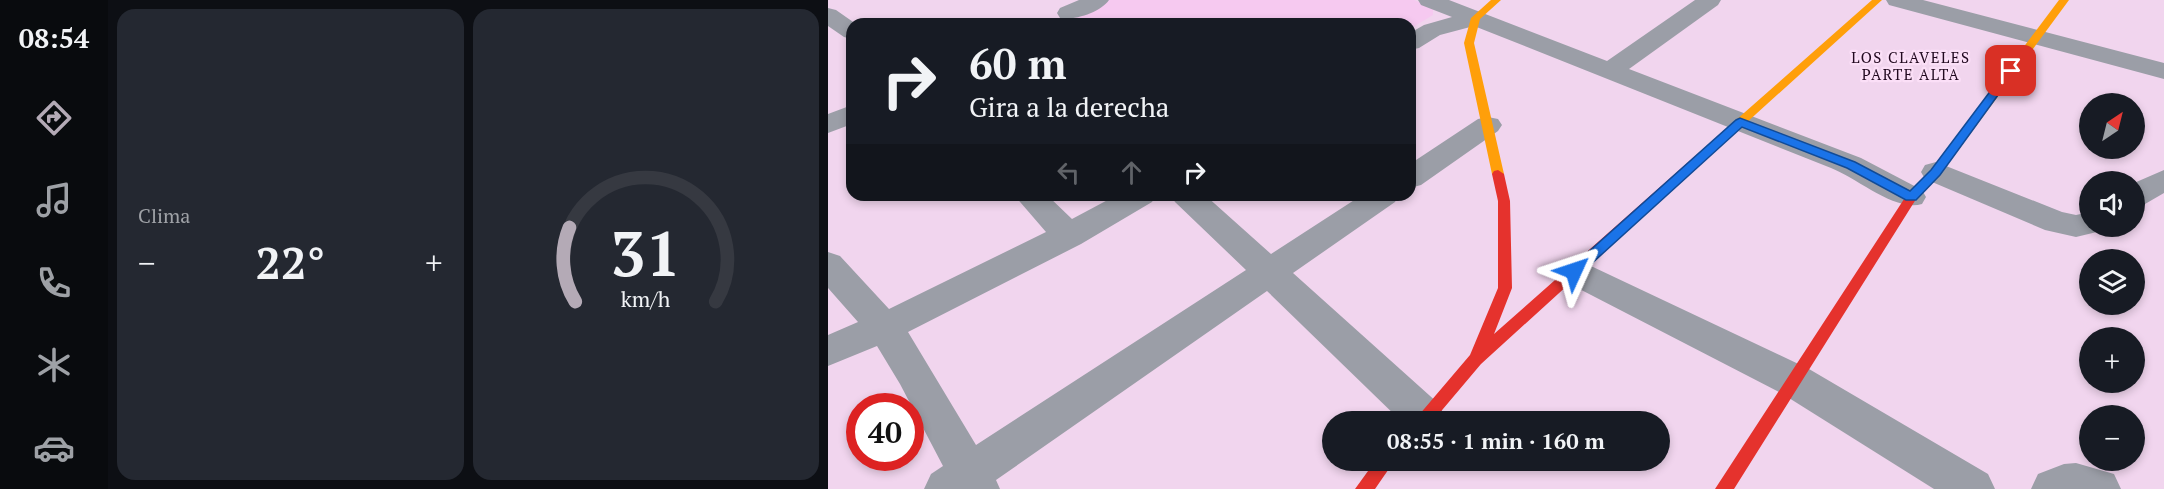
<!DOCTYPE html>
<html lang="es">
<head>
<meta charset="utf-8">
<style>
	:root { --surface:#171b24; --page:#242831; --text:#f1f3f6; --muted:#9ea1a6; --line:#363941; --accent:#b4aab6 }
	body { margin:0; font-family:"PT Serif",serif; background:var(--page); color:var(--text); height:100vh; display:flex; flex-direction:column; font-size:22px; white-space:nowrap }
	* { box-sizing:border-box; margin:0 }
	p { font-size:20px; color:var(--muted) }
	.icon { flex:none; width:33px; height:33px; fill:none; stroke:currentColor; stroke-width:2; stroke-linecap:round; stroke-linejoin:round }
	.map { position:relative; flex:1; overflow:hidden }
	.side { display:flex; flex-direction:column; gap:9px; padding:9px; background:#0d0f14; width:720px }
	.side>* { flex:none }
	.hud { position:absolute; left:18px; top:18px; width:570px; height:183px; border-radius:18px; box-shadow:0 3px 9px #0003; background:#171b24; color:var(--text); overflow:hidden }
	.needle { width:39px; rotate:35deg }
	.controls { position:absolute; left:1251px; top:93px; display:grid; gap:12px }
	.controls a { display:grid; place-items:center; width:66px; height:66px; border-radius:50%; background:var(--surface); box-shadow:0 3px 9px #0003; font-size:30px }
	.speed { position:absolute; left:18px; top:393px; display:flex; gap:12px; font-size:30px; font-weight:700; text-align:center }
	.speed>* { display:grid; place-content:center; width:78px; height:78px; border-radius:50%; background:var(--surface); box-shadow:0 3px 9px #0003; line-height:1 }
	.speed .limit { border:9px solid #d22; background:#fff; color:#111 }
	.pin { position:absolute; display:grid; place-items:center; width:51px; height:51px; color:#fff; margin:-26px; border-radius:12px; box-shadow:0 3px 9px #0006 }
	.me { position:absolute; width:66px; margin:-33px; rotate:48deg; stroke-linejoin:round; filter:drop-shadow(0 0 4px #0008) }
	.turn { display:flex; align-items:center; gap:21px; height:126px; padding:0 24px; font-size:27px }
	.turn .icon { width:78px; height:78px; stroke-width:2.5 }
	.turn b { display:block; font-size:42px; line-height:51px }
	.lanes { display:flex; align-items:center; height:57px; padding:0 24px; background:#0003; justify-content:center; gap:30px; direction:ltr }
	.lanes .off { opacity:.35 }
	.big { font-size:45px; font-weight:800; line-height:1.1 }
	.side .widget { flex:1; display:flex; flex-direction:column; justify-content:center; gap:9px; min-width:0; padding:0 21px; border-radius:18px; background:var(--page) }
	.side .dial { align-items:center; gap:0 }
	.dial svg { height:156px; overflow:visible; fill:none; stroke:var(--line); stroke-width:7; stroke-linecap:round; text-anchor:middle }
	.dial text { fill:var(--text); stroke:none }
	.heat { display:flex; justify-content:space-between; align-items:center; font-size:33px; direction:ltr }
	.side .tiles { flex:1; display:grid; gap:9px; grid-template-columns:repeat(2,1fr) }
	.trip { position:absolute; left:494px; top:411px; width:348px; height:60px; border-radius:30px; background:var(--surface); box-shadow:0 3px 9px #0003; font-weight:800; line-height:60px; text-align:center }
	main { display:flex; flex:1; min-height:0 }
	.tab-bar { display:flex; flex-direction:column; width:108px; justify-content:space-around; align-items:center; background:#090b0e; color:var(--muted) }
	.tab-bar .icon { width:42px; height:42px }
	.tab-bar .selected { color:var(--accent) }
	.tab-bar b { font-size:27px; color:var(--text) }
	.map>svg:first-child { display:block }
</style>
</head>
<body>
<main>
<nav class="tab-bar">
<b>08:54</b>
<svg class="icon selected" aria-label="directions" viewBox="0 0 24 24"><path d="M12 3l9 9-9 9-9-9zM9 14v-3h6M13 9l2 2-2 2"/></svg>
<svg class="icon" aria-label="music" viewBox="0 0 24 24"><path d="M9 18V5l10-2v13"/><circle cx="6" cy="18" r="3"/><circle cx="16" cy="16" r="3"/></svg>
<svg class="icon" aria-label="phone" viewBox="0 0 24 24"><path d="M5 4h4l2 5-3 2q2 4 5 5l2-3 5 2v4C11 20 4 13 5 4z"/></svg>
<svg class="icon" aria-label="climate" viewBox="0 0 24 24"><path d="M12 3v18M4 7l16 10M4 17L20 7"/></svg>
<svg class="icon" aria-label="car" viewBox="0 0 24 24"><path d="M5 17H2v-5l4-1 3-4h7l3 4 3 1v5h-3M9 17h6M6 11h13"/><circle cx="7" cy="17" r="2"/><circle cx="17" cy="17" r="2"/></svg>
</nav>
<section class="side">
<div class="tiles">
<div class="widget"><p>Clima</p>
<div class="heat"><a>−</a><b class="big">22°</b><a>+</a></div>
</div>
<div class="widget dial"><svg viewBox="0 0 100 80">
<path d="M14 69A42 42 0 1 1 86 69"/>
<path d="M14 69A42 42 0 0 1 11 31" stroke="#b4aab6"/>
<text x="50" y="56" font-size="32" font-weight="700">31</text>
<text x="50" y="72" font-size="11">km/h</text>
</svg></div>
</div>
</section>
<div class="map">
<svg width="1336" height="489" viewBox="0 0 1336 489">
	<rect width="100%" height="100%" fill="#f1d5ee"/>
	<path fill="#f6c9f0" d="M278 0H586L605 8V15L582 29V24H224Z"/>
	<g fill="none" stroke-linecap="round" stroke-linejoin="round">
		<path fill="#9b9ea7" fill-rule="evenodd" d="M251 0H281C273 12 246 21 232 18L229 13 232 8Z
			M590 0H621L779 61 867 0H893L890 5 801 69 1033 158 1094 190 1098 197 1094 204C1067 212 1029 178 1003 168 884 121 765 73 646 26L612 35 591 48 582 50V33L596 25 624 17 593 5Z
			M1058 0H1095L1336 63V79L1061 5Z
			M0 8 8 10 28 24H24V39L16 37 0 26Z
			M24 105V124L0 133V114Z
			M660 117 670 119 674 125 670 131 593 185 582 188V164L650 119Z
			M1108 162 1234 212 1248 215 1262 212V226H1276L1273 231 1248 237 1217 230 1097 179 1093 172 1097 165Z
			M1336 170V193L1317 204 1306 207V183Z
			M186 195H219L244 219 289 195H328L324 202 253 244 80 332 148 445 418 270 347 202 343 195H377L443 254 534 195H571L567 202 465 273 611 404 617 417 615 422H574L439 291 168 480 172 489H96L103 474 115 466 72 384 49 346 0 366V335L30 322 0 288V252L12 256 61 309 218 232Z
			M746 258 981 369 1160 474 1167 489H1106L953 393 734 280 729 271 734 262Z
			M1248 463 1286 474 1293 489H1203L1210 474 1236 464Z"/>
		<path fill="#ff9f0a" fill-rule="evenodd" d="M663 0H673L652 19 646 43 676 174 670 178 664 174 636 43 643 18Z
			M1044 0H1054L874 163H866L864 160 866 157Z
			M1231 0H1241L1112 175 1088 199H1080L1078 196 1080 193 1104 169Z"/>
		<path fill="#e5322d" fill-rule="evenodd" d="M870 156 876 160 874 163 653 364 604 422H585L642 355 670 288V201L664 174 666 171 670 170 676 174 682 201 684 288 666 334 866 157Z
			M1084 192 1090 196 906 489H887L1080 193Z
			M548 460H567L547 489H527Z"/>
	</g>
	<path fill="#1a73e8" stroke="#114b97" stroke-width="1.5" d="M1183 68 1188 71 1186 73 1112 175 1088 200H1078L1019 168 914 127 751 275 746 276 739 271 908 120 912 118 1027 162 1082 191 1103 170 1179 69Z"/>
	<g text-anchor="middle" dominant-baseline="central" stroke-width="4.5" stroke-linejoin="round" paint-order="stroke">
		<g font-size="15" letter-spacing="1.5" fill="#21091f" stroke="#fbdff7">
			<text x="1083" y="57">LOS CLAVELES<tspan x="1083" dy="17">PARTE ALTA</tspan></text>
		</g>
	</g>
</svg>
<div class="controls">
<a><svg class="needle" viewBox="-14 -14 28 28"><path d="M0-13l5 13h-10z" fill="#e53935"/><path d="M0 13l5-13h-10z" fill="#9ea1a6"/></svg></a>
<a><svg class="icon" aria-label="sound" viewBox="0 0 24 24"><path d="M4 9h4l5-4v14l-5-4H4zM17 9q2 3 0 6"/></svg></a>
<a><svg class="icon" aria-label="layers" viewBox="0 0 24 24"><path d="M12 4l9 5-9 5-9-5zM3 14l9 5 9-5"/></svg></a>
<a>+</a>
<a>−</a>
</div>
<div class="speed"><div class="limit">40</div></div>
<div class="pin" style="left:1183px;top:71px;background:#d93025"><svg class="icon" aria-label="arrive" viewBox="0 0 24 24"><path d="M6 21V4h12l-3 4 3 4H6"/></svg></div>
<svg class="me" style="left:746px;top:271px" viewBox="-20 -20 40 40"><path d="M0-17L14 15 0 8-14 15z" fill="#1a73e8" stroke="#fff" stroke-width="4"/></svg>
<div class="trip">08:55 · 1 min · 160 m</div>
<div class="hud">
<div class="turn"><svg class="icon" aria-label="right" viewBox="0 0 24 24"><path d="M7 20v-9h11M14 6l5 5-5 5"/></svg><div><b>60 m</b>Gira a la derecha</div></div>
<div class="lanes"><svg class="icon off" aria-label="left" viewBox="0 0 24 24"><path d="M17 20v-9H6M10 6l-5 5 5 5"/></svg><svg class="icon off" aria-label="ahead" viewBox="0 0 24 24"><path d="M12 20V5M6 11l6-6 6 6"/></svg><svg class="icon" aria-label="right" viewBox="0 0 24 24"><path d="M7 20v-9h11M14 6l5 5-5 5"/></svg></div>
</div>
</div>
</main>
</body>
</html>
